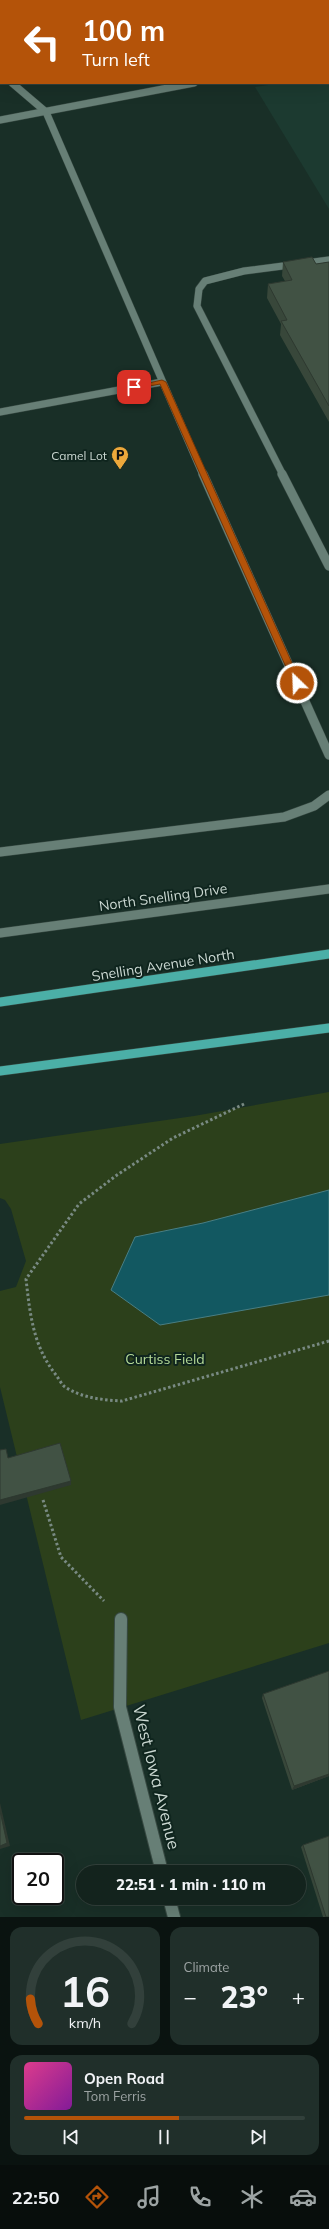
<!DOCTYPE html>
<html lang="en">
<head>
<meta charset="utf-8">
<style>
	:root { --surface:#13231d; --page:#202f2a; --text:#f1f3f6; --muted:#9da4a4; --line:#32403b; --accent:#b45309 }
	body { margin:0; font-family:Mulish,sans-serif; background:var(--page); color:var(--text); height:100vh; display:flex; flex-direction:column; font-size:15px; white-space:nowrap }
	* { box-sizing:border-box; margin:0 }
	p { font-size:13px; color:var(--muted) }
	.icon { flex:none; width:22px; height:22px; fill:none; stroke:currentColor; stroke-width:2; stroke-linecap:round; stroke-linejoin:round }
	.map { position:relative; height:1917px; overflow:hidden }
	.details { display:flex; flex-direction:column; gap:10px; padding:10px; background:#0a1310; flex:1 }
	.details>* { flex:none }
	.banner { position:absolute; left:0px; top:0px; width:329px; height:84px; box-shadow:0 4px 16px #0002,0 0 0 1px var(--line); background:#b45309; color:#fff; overflow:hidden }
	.speed { position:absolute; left:12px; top:1853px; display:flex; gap:8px; font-size:20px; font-weight:700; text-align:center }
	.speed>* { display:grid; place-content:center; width:52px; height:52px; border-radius:50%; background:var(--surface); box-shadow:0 4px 16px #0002,0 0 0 1px var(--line); line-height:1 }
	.speed .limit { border:2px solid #111; border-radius:6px; background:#fff; color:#111 }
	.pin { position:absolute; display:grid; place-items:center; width:34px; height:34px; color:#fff; margin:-17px; border-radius:8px; box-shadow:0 2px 6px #0006 }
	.me { position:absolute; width:44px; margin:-22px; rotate:336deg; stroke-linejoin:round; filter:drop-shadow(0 0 3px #0008) }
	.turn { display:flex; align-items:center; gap:14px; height:84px; padding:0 16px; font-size:18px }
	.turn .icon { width:52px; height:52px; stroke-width:2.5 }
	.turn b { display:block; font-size:28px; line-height:34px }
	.big { font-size:30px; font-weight:800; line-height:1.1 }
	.details .tile { flex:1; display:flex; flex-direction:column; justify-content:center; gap:6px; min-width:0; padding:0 14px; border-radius:12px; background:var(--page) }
	.details .dial { align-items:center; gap:0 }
	.dial svg { height:104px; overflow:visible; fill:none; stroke:var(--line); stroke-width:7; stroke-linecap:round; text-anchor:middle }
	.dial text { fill:var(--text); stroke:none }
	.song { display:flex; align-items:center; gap:12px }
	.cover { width:48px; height:48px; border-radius:6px; background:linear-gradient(135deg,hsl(330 70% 55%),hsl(290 70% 35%)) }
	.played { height:4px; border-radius:2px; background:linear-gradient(90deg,var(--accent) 55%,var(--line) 55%) }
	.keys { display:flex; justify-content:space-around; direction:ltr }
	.heat { display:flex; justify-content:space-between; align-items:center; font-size:22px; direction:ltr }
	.details .tiles { flex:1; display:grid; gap:10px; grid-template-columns:1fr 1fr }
	.tile:last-child { grid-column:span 2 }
	.trip { position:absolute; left:76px; top:1865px; width:230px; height:40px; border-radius:20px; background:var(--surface); box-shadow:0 4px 16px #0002,0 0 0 1px var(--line); font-weight:800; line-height:40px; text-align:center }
	.dock { display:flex; height:64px; justify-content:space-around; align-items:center; background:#080e0c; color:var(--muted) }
	.dock .icon { width:28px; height:28px }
	.dock .current { color:var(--accent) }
	.dock b { font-size:18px; color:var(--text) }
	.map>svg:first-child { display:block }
</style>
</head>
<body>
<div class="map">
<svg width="329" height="1917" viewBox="0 0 329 1917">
	<rect width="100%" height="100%" fill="#192f27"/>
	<path fill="#1c3a30" d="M328 76H329V209L255 87 281 83H328Z"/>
	<path fill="#2c401b" d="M329 1092V1643L81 1720 0 1387V1291L16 1287 26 1261 11 1209 5 1200 0 1198V1144L194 1116Z"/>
	<path fill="#125861" stroke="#497e83" d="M329 1190V1295L160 1325 111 1290 135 1237 203 1223Z"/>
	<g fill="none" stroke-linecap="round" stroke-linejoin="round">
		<defs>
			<path id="service-far1" d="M96 1 103 0
				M298 1 304 0
				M0 66 1 69
				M12 83 46 112 203 475
				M0 412 162 382
				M283 475 197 306 199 289 205 281 244 271 329 260"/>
			<path id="service" d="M203 474 329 755
				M282 474 329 566
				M0 852 284 817 314 806 329 795"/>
			<path id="minor-far2" d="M0 120 194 83"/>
			<path id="minor-far1" d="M0 933 329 889"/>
			<path id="minor" d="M121 1619 120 1707 162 1872
				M169 1898 174 1917"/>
			<path id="primary" d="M0 1002 329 954
				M0 1071 329 1028"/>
		</defs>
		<use href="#service-far1" stroke="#374942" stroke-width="8"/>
		<use href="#service" stroke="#374942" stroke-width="10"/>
		<use href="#minor-far2" stroke="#374942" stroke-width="8"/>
		<use href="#minor-far1" stroke="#374942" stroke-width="10"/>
		<use href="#minor" stroke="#374942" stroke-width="14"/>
		<use href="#primary" stroke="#374942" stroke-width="10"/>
		<path stroke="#798a83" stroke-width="3" stroke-dasharray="2.5 2.5" stroke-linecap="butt" d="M244 1104 173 1138 117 1175 79 1204 26 1279C30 1314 33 1346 56 1375 59 1379 62 1385 65 1387 82 1398 103 1400 122 1401L329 1341
			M43 1500 61 1557 104 1601"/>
		<use href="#service-far1" stroke="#677f76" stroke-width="7"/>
		<use href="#service" stroke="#677f76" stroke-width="9"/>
		<use href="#minor-far2" stroke="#677f76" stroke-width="7"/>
		<use href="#minor-far1" stroke="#677f76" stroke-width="9"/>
		<use href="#minor" stroke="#677f76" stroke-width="12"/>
		<use href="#primary" stroke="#4bafa7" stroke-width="9"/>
	</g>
	<path fill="#38473a" d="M283 262 316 264 329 262V422L280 335 281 324 267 298 268 284 285 281 282 276Z
		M263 1694 329 1776 292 1790 262 1698Z
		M303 1845 329 1917H323L301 1847Z"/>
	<path fill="#2e3930" d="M71 1481V1485L0 1505V1500Z
		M329 1774V1776L292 1790 294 1786Z
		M0 1803 10 1846 0 1849Z"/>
	<path fill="#415244" stroke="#2e3930" d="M312 257 316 264 329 262V406L281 321 287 320 268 284 292 280 283 262Z
		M60 1443 71 1481 0 1500V1450L6 1449 8 1458Z
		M329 1671V1774L294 1786 263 1694Z
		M0 1811 7 1843 0 1846Z
		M329 1836V1917H326L303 1845Z"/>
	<path fill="#b45309" stroke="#753606" d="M162 380 166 382 301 683 300 685H294L293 683 160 384 134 389 131 387Z"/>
	<defs>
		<symbol id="parking-pin" viewBox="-11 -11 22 30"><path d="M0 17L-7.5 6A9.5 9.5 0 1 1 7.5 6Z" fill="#eda83b" stroke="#0f251e"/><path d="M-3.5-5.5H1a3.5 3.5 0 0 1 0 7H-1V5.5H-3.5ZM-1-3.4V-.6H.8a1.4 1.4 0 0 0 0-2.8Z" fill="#111"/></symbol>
	</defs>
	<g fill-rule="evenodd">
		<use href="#parking-pin" x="110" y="445" width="20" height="27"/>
	</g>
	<g text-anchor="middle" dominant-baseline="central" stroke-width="4" stroke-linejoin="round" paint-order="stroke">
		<g font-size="12" fill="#cad7d1" stroke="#0f251e" text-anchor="end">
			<text x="107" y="455">Camel Lot</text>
		</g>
		<g font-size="14" fill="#cad7d1" stroke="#0f251e">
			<text transform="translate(163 897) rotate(-8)">North Snelling Drive</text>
			<text transform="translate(163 965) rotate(-9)">Snelling Avenue North</text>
		</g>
		<g font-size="14" fill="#b4d997" stroke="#0f251e">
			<text x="165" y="1359">Curtiss Field</text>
		</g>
		<g font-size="17" fill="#cad7d1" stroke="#0f251e">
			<text transform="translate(157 1777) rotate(76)">West Iowa Avenue</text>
		</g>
	</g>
</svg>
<div class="speed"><div class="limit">20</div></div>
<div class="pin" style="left:134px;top:387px;background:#d93025"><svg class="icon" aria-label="arrive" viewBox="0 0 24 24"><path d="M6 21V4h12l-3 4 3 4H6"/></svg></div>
<svg class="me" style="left:297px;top:683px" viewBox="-20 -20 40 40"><circle r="17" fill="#b45309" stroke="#fff" stroke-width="3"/><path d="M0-11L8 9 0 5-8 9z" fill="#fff"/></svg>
<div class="trip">22:51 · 1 min · 110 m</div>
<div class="banner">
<div class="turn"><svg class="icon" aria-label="left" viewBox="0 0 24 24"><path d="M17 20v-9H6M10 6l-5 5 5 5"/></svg><div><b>100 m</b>Turn left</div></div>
</div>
</div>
<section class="details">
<div class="tiles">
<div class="tile dial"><svg viewBox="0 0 100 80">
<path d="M14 69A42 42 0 1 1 86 69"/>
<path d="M14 69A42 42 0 0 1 8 50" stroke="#b45309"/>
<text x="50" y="56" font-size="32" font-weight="700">16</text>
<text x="50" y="72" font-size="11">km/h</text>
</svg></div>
<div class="tile"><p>Climate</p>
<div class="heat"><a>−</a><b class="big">23°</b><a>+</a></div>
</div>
<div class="tile">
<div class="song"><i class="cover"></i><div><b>Open Road</b><p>Tom Ferris</p></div></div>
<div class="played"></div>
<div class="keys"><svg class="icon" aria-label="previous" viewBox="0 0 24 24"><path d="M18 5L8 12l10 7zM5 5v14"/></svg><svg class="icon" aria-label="pause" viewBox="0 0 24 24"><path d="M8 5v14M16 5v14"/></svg><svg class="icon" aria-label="next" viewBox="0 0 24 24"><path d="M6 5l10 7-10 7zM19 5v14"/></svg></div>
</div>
</div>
</section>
<nav class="dock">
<b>22:50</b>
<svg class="icon current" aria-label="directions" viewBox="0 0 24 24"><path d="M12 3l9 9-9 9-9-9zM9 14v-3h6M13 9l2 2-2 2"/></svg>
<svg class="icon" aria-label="music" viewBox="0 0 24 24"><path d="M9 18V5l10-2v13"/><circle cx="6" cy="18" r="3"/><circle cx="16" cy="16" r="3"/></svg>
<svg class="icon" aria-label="phone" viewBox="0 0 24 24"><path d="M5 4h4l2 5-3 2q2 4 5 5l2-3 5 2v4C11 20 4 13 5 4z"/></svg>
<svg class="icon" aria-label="climate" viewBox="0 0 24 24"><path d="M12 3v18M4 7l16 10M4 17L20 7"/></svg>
<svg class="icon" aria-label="car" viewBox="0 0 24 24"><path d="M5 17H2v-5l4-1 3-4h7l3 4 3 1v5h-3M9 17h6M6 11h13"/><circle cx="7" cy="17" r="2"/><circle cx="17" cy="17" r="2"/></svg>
</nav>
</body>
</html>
